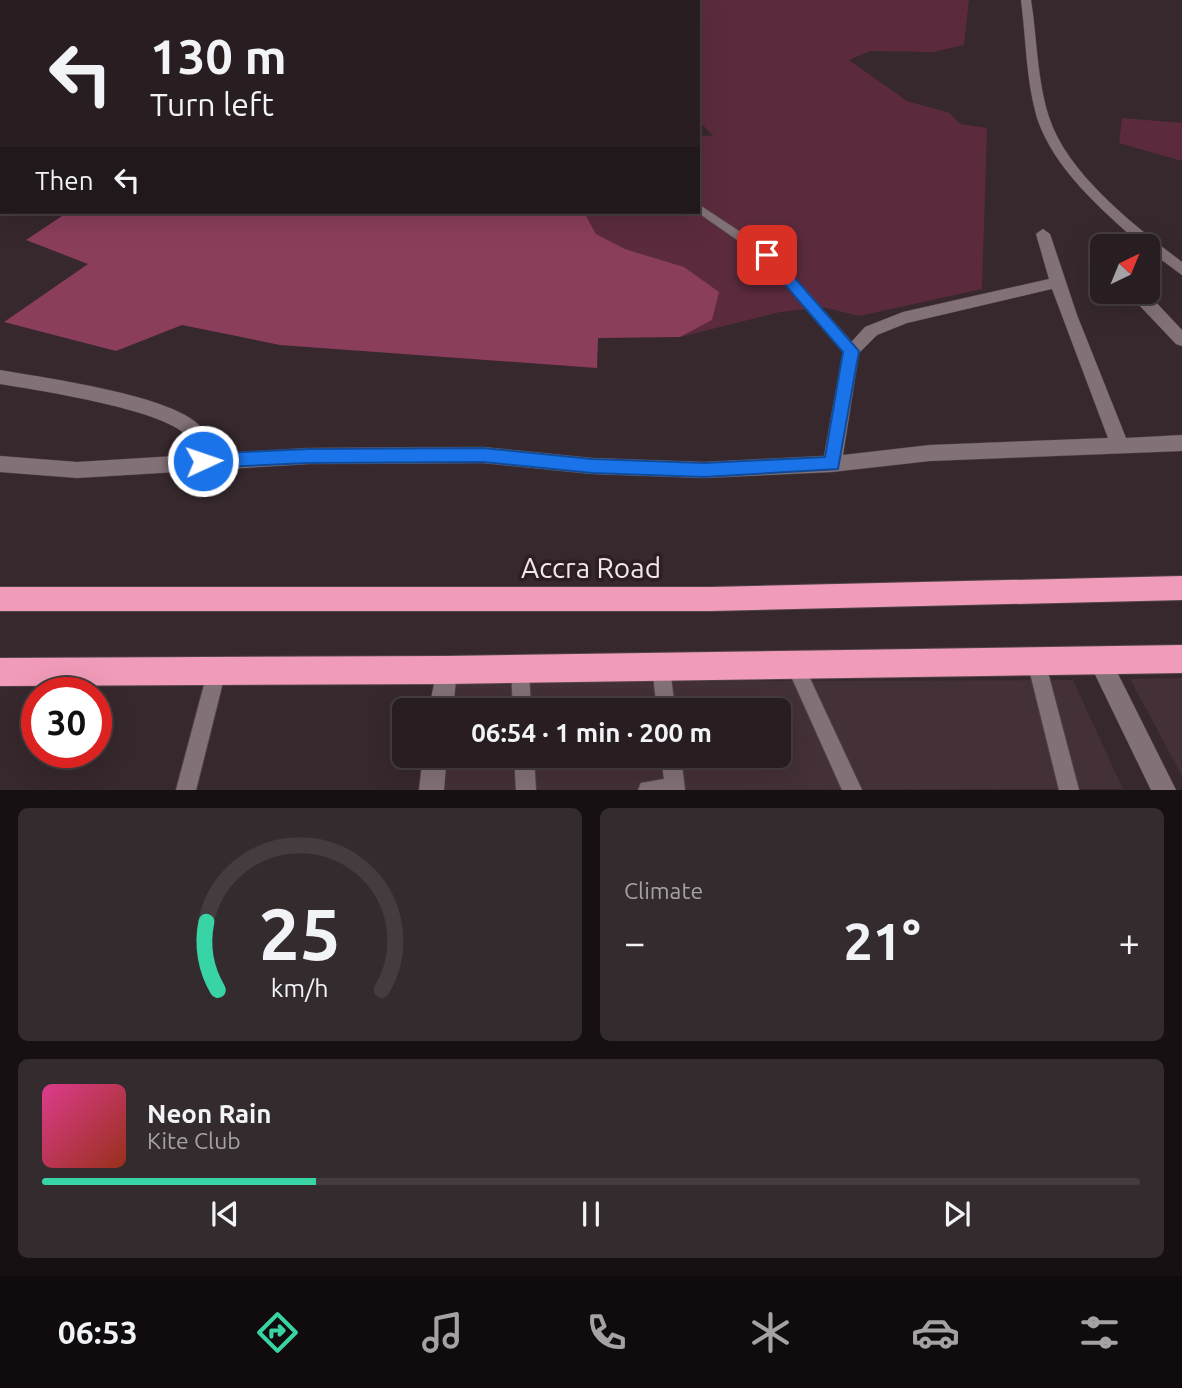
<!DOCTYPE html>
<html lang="en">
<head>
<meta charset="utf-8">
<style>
	:root { --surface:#281e21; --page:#342b2e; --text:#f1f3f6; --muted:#a5a2a5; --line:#443c3f; --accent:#38d4a6 }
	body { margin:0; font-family:Ubuntu,sans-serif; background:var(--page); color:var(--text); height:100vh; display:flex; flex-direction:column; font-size:26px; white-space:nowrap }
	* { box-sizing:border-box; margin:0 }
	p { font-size:23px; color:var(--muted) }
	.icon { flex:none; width:38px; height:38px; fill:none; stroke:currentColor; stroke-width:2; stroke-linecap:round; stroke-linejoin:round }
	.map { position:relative; height:790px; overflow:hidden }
	.side { display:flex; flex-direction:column; gap:18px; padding:18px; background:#161012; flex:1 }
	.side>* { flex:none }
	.hud { position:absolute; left:0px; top:0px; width:700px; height:214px; box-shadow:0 7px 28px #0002,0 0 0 2px var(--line); background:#281e21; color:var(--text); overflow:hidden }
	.needle { width:46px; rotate:43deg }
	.fabs { position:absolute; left:1090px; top:234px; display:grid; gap:14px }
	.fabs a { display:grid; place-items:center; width:70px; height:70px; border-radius:10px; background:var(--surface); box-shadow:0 7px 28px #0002,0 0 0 2px var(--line); font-size:35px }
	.speed { position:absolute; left:21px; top:677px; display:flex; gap:14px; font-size:35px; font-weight:700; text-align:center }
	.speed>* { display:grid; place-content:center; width:91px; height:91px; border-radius:50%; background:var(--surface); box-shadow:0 7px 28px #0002,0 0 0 2px var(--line); line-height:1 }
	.speed .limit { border:10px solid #d22; background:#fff; color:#111 }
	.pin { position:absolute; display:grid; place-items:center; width:60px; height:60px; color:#fff; margin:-30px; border-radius:14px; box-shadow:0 4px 10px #0006 }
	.me { position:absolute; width:77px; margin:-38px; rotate:87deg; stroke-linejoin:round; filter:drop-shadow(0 0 5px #0008) }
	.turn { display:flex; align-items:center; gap:24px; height:147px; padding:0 35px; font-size:32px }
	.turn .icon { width:91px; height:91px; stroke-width:2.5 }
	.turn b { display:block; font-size:49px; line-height:60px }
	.then { display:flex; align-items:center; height:66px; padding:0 35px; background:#0003; gap:14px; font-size:26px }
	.big { font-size:52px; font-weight:700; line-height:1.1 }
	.side .card { flex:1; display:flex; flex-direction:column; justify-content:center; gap:10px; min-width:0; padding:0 24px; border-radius:10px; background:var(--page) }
	.side .dial { align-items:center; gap:0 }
	.dial svg { height:182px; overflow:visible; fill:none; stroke:var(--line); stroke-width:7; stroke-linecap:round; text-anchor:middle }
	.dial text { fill:var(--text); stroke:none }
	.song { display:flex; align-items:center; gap:21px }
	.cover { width:84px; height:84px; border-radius:10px; background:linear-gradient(135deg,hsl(330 70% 55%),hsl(10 70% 35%)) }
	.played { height:7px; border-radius:4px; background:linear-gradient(90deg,var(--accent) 25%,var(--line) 25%) }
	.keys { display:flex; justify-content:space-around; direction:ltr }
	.heat { display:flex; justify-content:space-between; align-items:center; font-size:38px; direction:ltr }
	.side .tiles { flex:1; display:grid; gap:18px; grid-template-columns:1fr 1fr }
	.card:last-child { grid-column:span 2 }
	.trip { position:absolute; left:392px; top:698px; width:399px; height:70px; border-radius:10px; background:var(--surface); box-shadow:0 7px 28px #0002,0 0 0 2px var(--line); font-weight:700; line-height:70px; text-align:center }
	.tabs { display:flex; height:112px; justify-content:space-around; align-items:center; background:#100c0d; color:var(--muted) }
	.tabs .icon { width:49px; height:49px }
	.tabs .on { color:var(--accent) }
	.tabs b { font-size:32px; color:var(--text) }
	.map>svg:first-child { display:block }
</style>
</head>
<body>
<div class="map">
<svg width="1182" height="790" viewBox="0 0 1182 790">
	<rect width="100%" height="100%" fill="#36282c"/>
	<path fill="#443037" d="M1182 678V776L1130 679Z
		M1073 680 1123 789 436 790 439 756H779V710H443L446 682Z"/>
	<path fill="#5b2b3d" d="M377 0H969L964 45 933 52 870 51 849 60 907 101 950 113 960 124 987 128 982 289 859 316 823 307 780 312 680 337 712 319 683 267 625 249 596 234 584 212H698V135L713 136 698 120V2Z
		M1122 118 1182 123V161L1119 143Z"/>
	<path fill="#8b3e5c" d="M68 212H584L596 234 625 249 684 267 719 292 712 320 680 337 598 338 597 368 280 345 182 325 116 351 4 322 88 264 26 240Z"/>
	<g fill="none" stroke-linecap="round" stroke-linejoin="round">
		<defs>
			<path id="lane" d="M207 0H219L205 2Z
				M698 204 771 252 856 347 858 351 856 355H846L763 258 697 212Z
				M1036 652 1042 655 1045 661 1079 790H1059L1027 661 1030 655Z
				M795 656 801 659 862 790H842L786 665 789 659Z
				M661 658 667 661 670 667 675 710H657L652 667 655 661Z
				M520 660 526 663 529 669 531 710H513L511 669 514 663Z
				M217 661 223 664 226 670 196 790H176L208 670 211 664Z
				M514 756H534L536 790H516Z
				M661 756H681L685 790H638L641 783 664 779Z"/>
			<path id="street" d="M20 0H30L19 2Z
				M265 0H276L264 2Z
				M1021 0H1031C1037 38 1037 80 1049 117 1067 174 1136 227 1182 262V275L1148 250V247L1139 243C1101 209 1054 169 1037 118 1026 81 1026 38 1021 0Z
				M0 27H2L0 35Z
				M0 207 2 212H8L0 216Z
				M1043 229 1050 234 1077 315 1126 438 1182 435V451L930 461 832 472 704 478 592 474 483 463 309 464 77 478 0 472V456L77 462 192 455C192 450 191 443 189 439 172 410 36 390 0 384V370C44 378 175 395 202 428 208 435 209 446 211 454L309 448 483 447 592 458 704 462 824 456 843 351 865 327 903 312 1049 279 1036 234ZM1052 289 1108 438 930 445 843 455 859 353 877 335 907 323Z
				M1146 296 1152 298 1182 330V346L1176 344 1140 306 1138 302Z
				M1099 649 1107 652 1176 790H1151L1088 660 1091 652Z
				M446 659 454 662 457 670 453 710H429L438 662Z
				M423 756H447L444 790H419Z"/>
			<path id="highway" d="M1182 576V600L711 611H0V587H711Z
				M1182 645V673L446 684 0 686V658L446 656Z"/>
		</defs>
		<use href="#lane" stroke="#504448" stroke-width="2"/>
		<use href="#street" stroke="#504448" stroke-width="1"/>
		<use href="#highway" stroke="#504448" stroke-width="2"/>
		<use href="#lane" fill="#827177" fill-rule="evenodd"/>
		<use href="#street" fill="#827177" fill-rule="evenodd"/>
		<use href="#highway" fill="#f09bb9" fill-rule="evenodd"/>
	</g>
	<path fill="#1a73e8" stroke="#114b97" stroke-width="2" d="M767 250 771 251 859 351 838 469 704 477 592 473 483 462 309 463 203 468 197 466 194 461 197 456 203 454 309 449 483 448 592 459 704 463 825 457 843 352 762 258 760 255Z"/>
	<g text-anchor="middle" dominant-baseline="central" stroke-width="7" stroke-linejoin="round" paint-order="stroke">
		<g font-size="28" fill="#f0e7e9" stroke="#2c1e23">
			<text x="591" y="567">Accra Road</text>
		</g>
	</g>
</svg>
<div class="fabs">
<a><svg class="needle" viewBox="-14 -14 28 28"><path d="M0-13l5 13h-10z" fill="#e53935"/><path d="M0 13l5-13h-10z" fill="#a5a2a5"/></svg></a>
</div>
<div class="speed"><div class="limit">30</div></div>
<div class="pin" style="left:767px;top:255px;background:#d93025"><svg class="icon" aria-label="arrive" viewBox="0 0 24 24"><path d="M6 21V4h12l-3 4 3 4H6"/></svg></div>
<svg class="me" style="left:203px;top:461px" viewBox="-20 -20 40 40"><circle r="17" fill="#1a73e8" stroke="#fff" stroke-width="3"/><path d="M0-11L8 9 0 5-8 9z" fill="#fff"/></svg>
<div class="trip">06:54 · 1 min · 200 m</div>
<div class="hud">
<div class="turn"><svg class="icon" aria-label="left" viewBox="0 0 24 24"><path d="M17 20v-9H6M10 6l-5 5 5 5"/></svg><div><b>130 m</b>Turn left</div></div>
<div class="then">Then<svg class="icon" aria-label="left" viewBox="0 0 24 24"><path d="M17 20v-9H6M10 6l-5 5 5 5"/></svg></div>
</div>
</div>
<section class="side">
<div class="tiles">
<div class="card dial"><svg viewBox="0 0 100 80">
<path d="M14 69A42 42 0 1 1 86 69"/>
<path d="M14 69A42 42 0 0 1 9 39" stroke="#38d4a6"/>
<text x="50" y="56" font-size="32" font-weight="700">25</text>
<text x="50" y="72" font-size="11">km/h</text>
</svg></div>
<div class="card"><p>Climate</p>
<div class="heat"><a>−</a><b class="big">21°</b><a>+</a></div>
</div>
<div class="card">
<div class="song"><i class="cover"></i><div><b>Neon Rain</b><p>Kite Club</p></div></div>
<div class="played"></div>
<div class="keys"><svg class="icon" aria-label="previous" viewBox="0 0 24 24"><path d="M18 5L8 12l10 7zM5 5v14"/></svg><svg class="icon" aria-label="pause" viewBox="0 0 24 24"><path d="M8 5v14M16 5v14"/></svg><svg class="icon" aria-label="next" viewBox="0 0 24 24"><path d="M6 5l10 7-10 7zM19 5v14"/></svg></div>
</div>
</div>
</section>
<nav class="tabs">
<b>06:53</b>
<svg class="icon on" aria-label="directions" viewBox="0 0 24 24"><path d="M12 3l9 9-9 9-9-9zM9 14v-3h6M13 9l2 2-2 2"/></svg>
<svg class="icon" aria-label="music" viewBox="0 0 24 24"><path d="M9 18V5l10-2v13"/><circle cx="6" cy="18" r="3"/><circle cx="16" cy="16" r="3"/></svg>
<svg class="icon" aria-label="phone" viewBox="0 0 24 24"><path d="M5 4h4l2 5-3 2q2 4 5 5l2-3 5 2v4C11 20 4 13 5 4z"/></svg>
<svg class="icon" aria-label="climate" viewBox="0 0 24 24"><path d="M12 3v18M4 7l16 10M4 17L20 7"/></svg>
<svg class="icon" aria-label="car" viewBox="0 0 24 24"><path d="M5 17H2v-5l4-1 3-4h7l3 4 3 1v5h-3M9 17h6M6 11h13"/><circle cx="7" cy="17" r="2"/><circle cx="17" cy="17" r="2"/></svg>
<svg class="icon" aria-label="filters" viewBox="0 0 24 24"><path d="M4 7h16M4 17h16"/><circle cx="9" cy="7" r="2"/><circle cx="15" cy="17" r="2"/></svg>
</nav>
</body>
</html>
